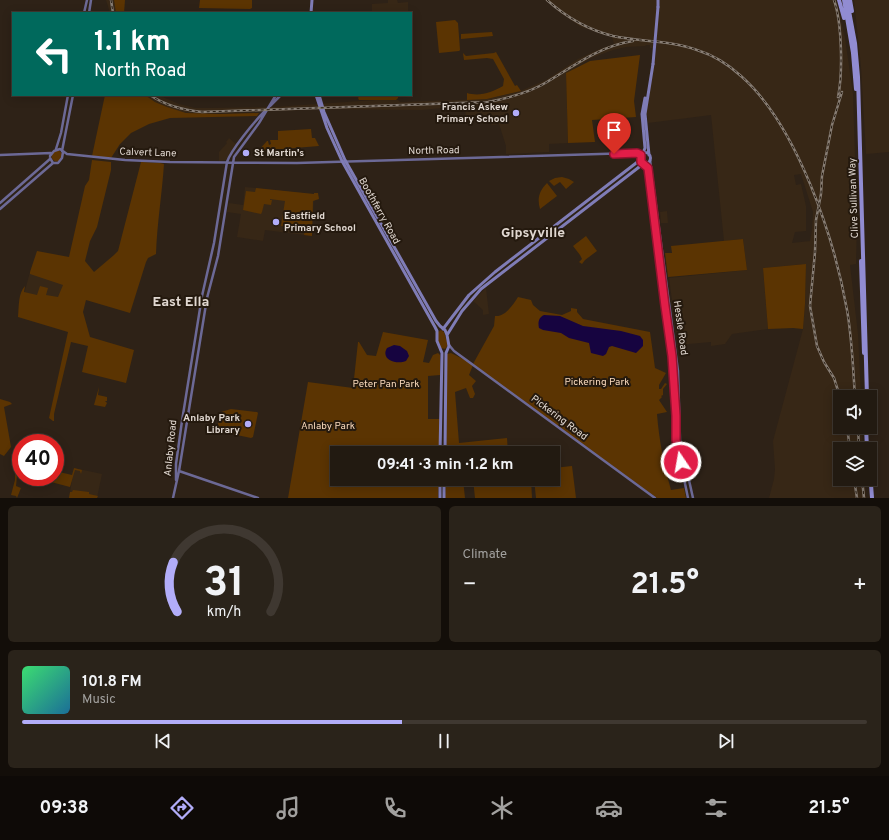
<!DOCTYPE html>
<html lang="en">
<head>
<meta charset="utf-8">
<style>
	:root { --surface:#221a11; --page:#2a231a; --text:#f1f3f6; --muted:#a2a19f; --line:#3f3831; --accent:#b2adf9 }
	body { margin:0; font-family:Overpass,sans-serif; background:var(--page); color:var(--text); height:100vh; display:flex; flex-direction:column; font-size:15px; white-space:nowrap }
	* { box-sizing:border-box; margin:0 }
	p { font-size:13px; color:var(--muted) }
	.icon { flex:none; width:22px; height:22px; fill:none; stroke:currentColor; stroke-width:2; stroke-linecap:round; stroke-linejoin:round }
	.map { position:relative; height:498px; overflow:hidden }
	.drawer { display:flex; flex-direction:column; gap:8px; padding:8px; background:#130e09; flex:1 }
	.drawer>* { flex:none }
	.top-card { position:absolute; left:12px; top:12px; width:400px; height:84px; border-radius:0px; box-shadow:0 2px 10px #0003,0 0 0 1px var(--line); background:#00695c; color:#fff; overflow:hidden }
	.fabs { position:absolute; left:833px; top:390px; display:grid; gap:8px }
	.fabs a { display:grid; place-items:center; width:44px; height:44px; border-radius:0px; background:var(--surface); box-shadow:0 2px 10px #0003,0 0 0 1px var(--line); font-size:20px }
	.speed { position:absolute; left:12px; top:434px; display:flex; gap:8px; font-size:20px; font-weight:700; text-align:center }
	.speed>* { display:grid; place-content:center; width:52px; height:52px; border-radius:50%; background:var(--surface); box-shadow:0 2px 10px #0003,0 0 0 1px var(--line); line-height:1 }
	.speed .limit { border:6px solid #d22; background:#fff; color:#111 }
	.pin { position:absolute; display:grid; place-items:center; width:34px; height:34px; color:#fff; margin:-41px -17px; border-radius:50% 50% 50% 0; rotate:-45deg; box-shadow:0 0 4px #0007 }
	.pin .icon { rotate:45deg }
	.me { position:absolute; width:44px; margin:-22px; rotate:348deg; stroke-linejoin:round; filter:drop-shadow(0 0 3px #0008) }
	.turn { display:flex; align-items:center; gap:14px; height:84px; padding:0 16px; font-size:18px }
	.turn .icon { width:52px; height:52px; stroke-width:2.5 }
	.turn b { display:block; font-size:28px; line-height:34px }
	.big { font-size:30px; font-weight:700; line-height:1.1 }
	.drawer .tile { flex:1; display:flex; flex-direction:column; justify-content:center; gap:6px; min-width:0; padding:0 14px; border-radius:6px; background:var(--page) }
	.drawer .dial { align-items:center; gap:0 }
	.dial svg { height:104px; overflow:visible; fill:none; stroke:var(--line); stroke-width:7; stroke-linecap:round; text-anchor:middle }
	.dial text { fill:var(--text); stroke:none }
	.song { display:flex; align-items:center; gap:12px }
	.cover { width:48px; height:48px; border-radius:6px; background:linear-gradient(135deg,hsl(140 70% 55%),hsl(200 70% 35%)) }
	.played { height:4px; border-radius:2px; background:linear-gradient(90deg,var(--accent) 45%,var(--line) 45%) }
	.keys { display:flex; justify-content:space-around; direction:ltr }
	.heat { display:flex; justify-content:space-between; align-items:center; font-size:22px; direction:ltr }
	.drawer .tiles { flex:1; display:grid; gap:8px; grid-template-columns:1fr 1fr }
	.tile:last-child { grid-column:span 2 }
	.trip { position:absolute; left:330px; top:446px; width:230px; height:40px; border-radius:0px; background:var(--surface); box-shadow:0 2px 10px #0003,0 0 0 1px var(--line); font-weight:700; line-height:40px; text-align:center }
	.tab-bar { display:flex; height:64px; justify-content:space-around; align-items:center; background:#0e0a07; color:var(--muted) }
	.tab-bar .icon { width:28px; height:28px }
	.tab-bar .active { color:var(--accent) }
	.tab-bar b { font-size:18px; color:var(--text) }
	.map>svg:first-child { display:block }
</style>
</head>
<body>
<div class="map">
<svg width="889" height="498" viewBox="0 0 889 498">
	<rect width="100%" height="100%" fill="#2e2217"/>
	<path fill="#372716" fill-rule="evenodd" d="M106 0H114L116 13H110Z
		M388 0H397L398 3 408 2V13H372V4L388 3Z
		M545 0H836L845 38 853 94 857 222 856 264 850 265 858 334 861 397H840V427H862L863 449H840V479H865L866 498H769L774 479 775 469 773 441 803 329 805 304 806 264 763 268 768 329 732 334 725 344 711 346V342L678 345 669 278 747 270 743 239 724 241 711 115 648 123V117L646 114 656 48H650V45H646L645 46 626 47 613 50 591 58 566 73 568 143 549 144V152L506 154V146L499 124 493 125 483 121H466L465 106 421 110 331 109 197 114 177 111 167 107 155 102 145 95H158L179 104 195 108H208L274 107 375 100H398L400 102 487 99 518 92 546 80 578 59 600 49 614 44 612 37 581 27 558 11ZM801 174 813 212 812 230 810 241 792 243 795 232 806 231V206L801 184 796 185 794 175Z
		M854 0H889V152L866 154 861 67Z
		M229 138 237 145 226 160 219 161V152L227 143 226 142Z
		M245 187 314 194 312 236 265 230 263 241 237 237 241 214 227 212 229 203 243 205Z
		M667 211 668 223H661L660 212Z
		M30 272 68 282 63 306 24 294Z
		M486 288 489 314 483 315V310L473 301Z
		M74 468 102 474 97 498H69Z"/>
	<path fill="#5b3402" d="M114 0H125L124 13H116Z
		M200 0H252V8L250 9 199 8Z
		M455 20 458 23 460 50 459 51 439 53 436 22Z
		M492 32 493 36 461 39V34Z
		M496 52 515 86 517 85 521 91 487 99 467 100V93C480 97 492 92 503 86L504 79 493 59 487 58 464 60 463 53 466 56 494 53Z
		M640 55 634 101 636 117 592 120 595 142 568 143 566 73 590 61Z
		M105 95H145L155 102 167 107 186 113 219 114 259 113 257 116 170 118 149 124 131 133 120 144 111 158 92 156Z
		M360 95H392L394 96 398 95V98L396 100H359L358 98Z
		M311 129 312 138H315L319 146 258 151 267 141H268L269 145 271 144 270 140H278V131Z
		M51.5 156a5.5 5.5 0 1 1 11 0a5.5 5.5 0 1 1-11 0Z
		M92 160 111 162V170L97 227 90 241 85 261 94 272 114 255 118 251 141 162 160 163 164 164C162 194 157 224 156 254L148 258 146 262 130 313 86 300 83 312 90 337 134 350 126 383 82 372 88 346 71 342 54 414V421H53L49 418 68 332 18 317C19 307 18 293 25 286L24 292 37 295 40 286 48 288 46 295 58 297 63 285 30 274V272L37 251 69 257 85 186 89 180Z
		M562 177 569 179 574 182 566 189 560 182 554 186 549 181 555 178Z
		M547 183 557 196 540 209C537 199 539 191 547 183Z
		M256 188 314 194V193H318L319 199 313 201 312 236 304 235 305 230 303 228 281 226 285 201 270 199V200H272L271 205 264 204 262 212 261 214 243 210 246 191 255 192Z
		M586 236 597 251 585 260 582 264 579 262 582 259 580 255 573 246Z
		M743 239 747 270 668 277 665 253H672L671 246Z
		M806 264 805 304 803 329 793 328 768 329 763 268Z
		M518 297 531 300 533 305 540 311 562 315 571 311V308L577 309V312L583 319 650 332 655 368 666 373 659 385V389H661L665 383 667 384 663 389V395L661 396 662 397 659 400 667 412 657 414C659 440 664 465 671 490L684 488 686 498H657L473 365 469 375 476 381 472 386 475 394 473 398H470L466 388 455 392 459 443 507 438 508 453H446L447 354 451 353 473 364 494 326 495 316C505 317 513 305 518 297Z
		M441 330 444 332 448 345 445 349 441 348 438 340V332Z
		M383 332 428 340 423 362 429 363 433 355 438 353 440 355V375L428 376V419H440L439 453H337V479H439L438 498H288L308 382 353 388 358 342H359L367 355 376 356Z
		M99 387 98 395 107 397V401H105L107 403 105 407 94 405Z
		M0 399 10 402 12 404 4 407 11 447 4 456 0 454Z
		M231 409 257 412 258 413 253 437 251 438 218 431V420L221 412Z
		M572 466 576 498H536L534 479H553V468Z
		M21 467 20 475 17 476 16 486 21 488 17 498 16 496 11 495 15 480V469L19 468V472Z
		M74 468 82 470 81 474 80 471 75 470 70 487 51 482 52 477H55V471L72 475Z
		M446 479H463L465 498H445Z
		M473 479H531L532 498H475Z
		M73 490 89 492V494L98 496 97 498H69L70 492H72Z"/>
	<path fill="#160440" d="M544 315 560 316 583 326 621 331 640 336 643 340V346L636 353 612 346 609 347 606 354 603 356 591 353 589 343 569 338 561 333 543 330 539 328C538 323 538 318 544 315Z
		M394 345 400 346 407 351 409 356 406 361C397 365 380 360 387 348Z"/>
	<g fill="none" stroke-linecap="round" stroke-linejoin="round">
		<path stroke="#6c6996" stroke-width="2.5" d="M84 13 87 0
			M89 13 91 0
			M270 106 281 95
			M56 149 61 133 68 95
			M62 151 73 95
			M0 155 51 153
			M50 156 54 151 60 149 67 154 125 160 170 162 297 163 633 153H637L641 155
			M50 158 53 163H58L62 158 63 152
			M650 160 678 371 680 440 693 498
			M645 164 648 168 674 377 676 440 688 498
			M0 203 50 159
			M0 209 53 163
			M449 345 454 351 655 498
			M179 471 258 498
			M176 480V464L182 421 202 296 214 243 227 162C231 150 254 122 264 112
			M173 498 179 471 207 298 218 256 234 157 259 123 276 95"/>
		<path stroke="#7f7cb6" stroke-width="3" d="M658 7V0
			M311 13 312 0
			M316 95 327 128 342 161 435 327 437 331V341L442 353 440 453
			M319 95 324 112 345 160 436 321 440 326 445 330 447 335 449 346 446 353 445 453
			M639.5 158a5.5 5.5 0 1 1 11 0a5.5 5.5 0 1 1-11 0Z
			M643 153 645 148 642 114 645 98
			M649 155 645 114 653 64
			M443 329 469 295 495 272 640 160
			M447 335 462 311 481 289 643 164
			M440 498V479
			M444 498V479"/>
		<path stroke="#918cd2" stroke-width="4" d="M839 0 844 18
			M844 0 853 53 856 89
			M847 0 855 43 858 77 867 397
			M850 0 852 11
			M861 261 864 353
			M866 427 867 449
			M870 471 872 498"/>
		<defs>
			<path id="rail" d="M111 0 113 13
				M547 0C566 17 589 30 613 36 641 42 670 40 697 50 713 55 728 64 741 76 797 125 834 237 847 310 852 338 853 368 855 397
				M834 0C842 23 843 73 838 97
				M150 95C166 106 183 110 202 112L488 102C509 98 529 93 547 82 575 65 600 46 633 41
				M840 397 834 378 824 362 817 346 810 306 815 252 816 220 821 194 822 176 832 125 842 92
				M847 427 850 449
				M858 427 859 449
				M854 479 857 498
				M862 479 864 498"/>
		</defs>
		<use href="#rail" stroke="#877d74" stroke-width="2.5"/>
		<use href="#rail" stroke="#24190e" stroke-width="1" stroke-dasharray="3" stroke-linecap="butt"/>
		<path stroke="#7f7cb6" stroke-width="3" d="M653 64 658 7"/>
	</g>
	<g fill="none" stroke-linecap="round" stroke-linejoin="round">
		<defs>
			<path id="route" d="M614 154 637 153 641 155V162L648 168 665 306 672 356 676 416V440L681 462"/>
		</defs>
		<use href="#route" stroke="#92132f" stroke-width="10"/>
		<use href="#route" stroke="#e11d48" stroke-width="7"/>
	</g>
	<g fill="#b2adf9" stroke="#24190e" stroke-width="1.5">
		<circle cx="516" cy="113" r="4"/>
		<circle cx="246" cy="153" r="4"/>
		<circle cx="276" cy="222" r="4"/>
		<circle cx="248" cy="424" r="4"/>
	</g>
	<g text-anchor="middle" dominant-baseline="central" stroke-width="4" stroke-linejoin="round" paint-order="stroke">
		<g font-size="10" font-weight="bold" fill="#e1d8d1" stroke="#24190e" text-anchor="end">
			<text x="508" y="107">Francis Askew<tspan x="508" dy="12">Primary School</tspan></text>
			<text x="254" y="153" text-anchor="start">St Martin's</text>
			<text x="284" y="216" text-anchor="start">Eastfield<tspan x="284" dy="12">Primary School</tspan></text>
			<text x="240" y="418">Anlaby Park<tspan x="240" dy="12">Library</tspan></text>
		</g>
		<g font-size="10" fill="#e1d8d1" stroke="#24190e">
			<text transform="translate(434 151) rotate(-1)">North Road</text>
			<text transform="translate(148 153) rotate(2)">Calvert Lane</text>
			<text transform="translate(854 198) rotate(-92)">Clive Sullivan Way</text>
			<text transform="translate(379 211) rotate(61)">Boothferry Road</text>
			<text transform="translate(680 328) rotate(82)">Hessle Road</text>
			<text transform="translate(559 418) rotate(37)">Pickering Road</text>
			<text transform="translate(171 448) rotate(-84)">Anlaby Road</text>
		</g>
		<g font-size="10" fill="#fadabd" stroke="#24190e">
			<text x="597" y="382">Pickering Park</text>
			<text x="386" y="384">Peter Pan Park</text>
			<text x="328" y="426">Anlaby Park</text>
		</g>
		<g font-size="14" font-weight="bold" fill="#e1d8d1" stroke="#24190e">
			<text x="533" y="233">Gipsyville</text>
			<text x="181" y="302">East Ella</text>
		</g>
	</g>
</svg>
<div class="fabs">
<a><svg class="icon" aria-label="sound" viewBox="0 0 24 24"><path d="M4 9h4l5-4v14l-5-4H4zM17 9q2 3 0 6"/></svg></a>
<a><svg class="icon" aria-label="layers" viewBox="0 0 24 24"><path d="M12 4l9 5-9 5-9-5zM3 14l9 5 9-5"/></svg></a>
</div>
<div class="speed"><div class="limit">40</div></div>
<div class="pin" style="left:614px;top:154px;background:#d93025"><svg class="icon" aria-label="arrive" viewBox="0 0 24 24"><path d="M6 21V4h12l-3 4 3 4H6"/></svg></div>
<svg class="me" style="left:681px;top:462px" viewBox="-20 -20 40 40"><circle r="17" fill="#e11d48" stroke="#fff" stroke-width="3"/><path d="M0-11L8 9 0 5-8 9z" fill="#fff"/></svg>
<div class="trip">09:41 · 3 min · 1.2 km</div>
<div class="top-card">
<div class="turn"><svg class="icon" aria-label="left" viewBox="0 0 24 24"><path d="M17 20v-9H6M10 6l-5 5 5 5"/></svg><div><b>1.1 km</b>North Road</div></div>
</div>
</div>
<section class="drawer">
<div class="tiles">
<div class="tile dial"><svg viewBox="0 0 100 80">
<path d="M14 69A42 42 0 1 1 86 69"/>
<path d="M14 69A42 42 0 0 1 11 31" stroke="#b2adf9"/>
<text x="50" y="56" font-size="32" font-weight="700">31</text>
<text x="50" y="72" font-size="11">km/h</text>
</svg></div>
<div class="tile"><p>Climate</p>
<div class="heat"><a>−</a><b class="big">21.5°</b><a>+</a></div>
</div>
<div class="tile">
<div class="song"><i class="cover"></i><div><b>101.8 FM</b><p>Music</p></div></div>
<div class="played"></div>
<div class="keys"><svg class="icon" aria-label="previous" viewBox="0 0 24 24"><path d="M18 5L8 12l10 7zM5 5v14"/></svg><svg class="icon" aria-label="pause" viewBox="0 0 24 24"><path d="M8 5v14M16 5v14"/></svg><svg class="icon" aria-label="next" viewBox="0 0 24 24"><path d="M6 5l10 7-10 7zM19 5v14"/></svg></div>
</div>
</div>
</section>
<nav class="tab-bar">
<b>09:38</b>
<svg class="icon active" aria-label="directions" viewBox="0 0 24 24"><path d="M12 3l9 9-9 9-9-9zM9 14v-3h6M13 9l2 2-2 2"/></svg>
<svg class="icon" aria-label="music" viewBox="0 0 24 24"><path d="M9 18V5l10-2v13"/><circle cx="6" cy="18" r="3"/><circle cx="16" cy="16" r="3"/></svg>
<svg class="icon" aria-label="phone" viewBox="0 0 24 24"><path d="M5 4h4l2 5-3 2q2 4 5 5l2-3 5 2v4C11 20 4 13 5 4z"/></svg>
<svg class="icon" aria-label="climate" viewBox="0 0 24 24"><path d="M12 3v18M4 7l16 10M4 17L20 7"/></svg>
<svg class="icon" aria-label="car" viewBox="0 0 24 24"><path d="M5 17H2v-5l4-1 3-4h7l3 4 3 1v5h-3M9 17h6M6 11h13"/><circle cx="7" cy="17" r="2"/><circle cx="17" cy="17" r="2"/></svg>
<svg class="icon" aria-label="filters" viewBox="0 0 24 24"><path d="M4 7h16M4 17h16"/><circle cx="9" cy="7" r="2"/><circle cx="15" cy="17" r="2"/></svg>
<b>21.5°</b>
</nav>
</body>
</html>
